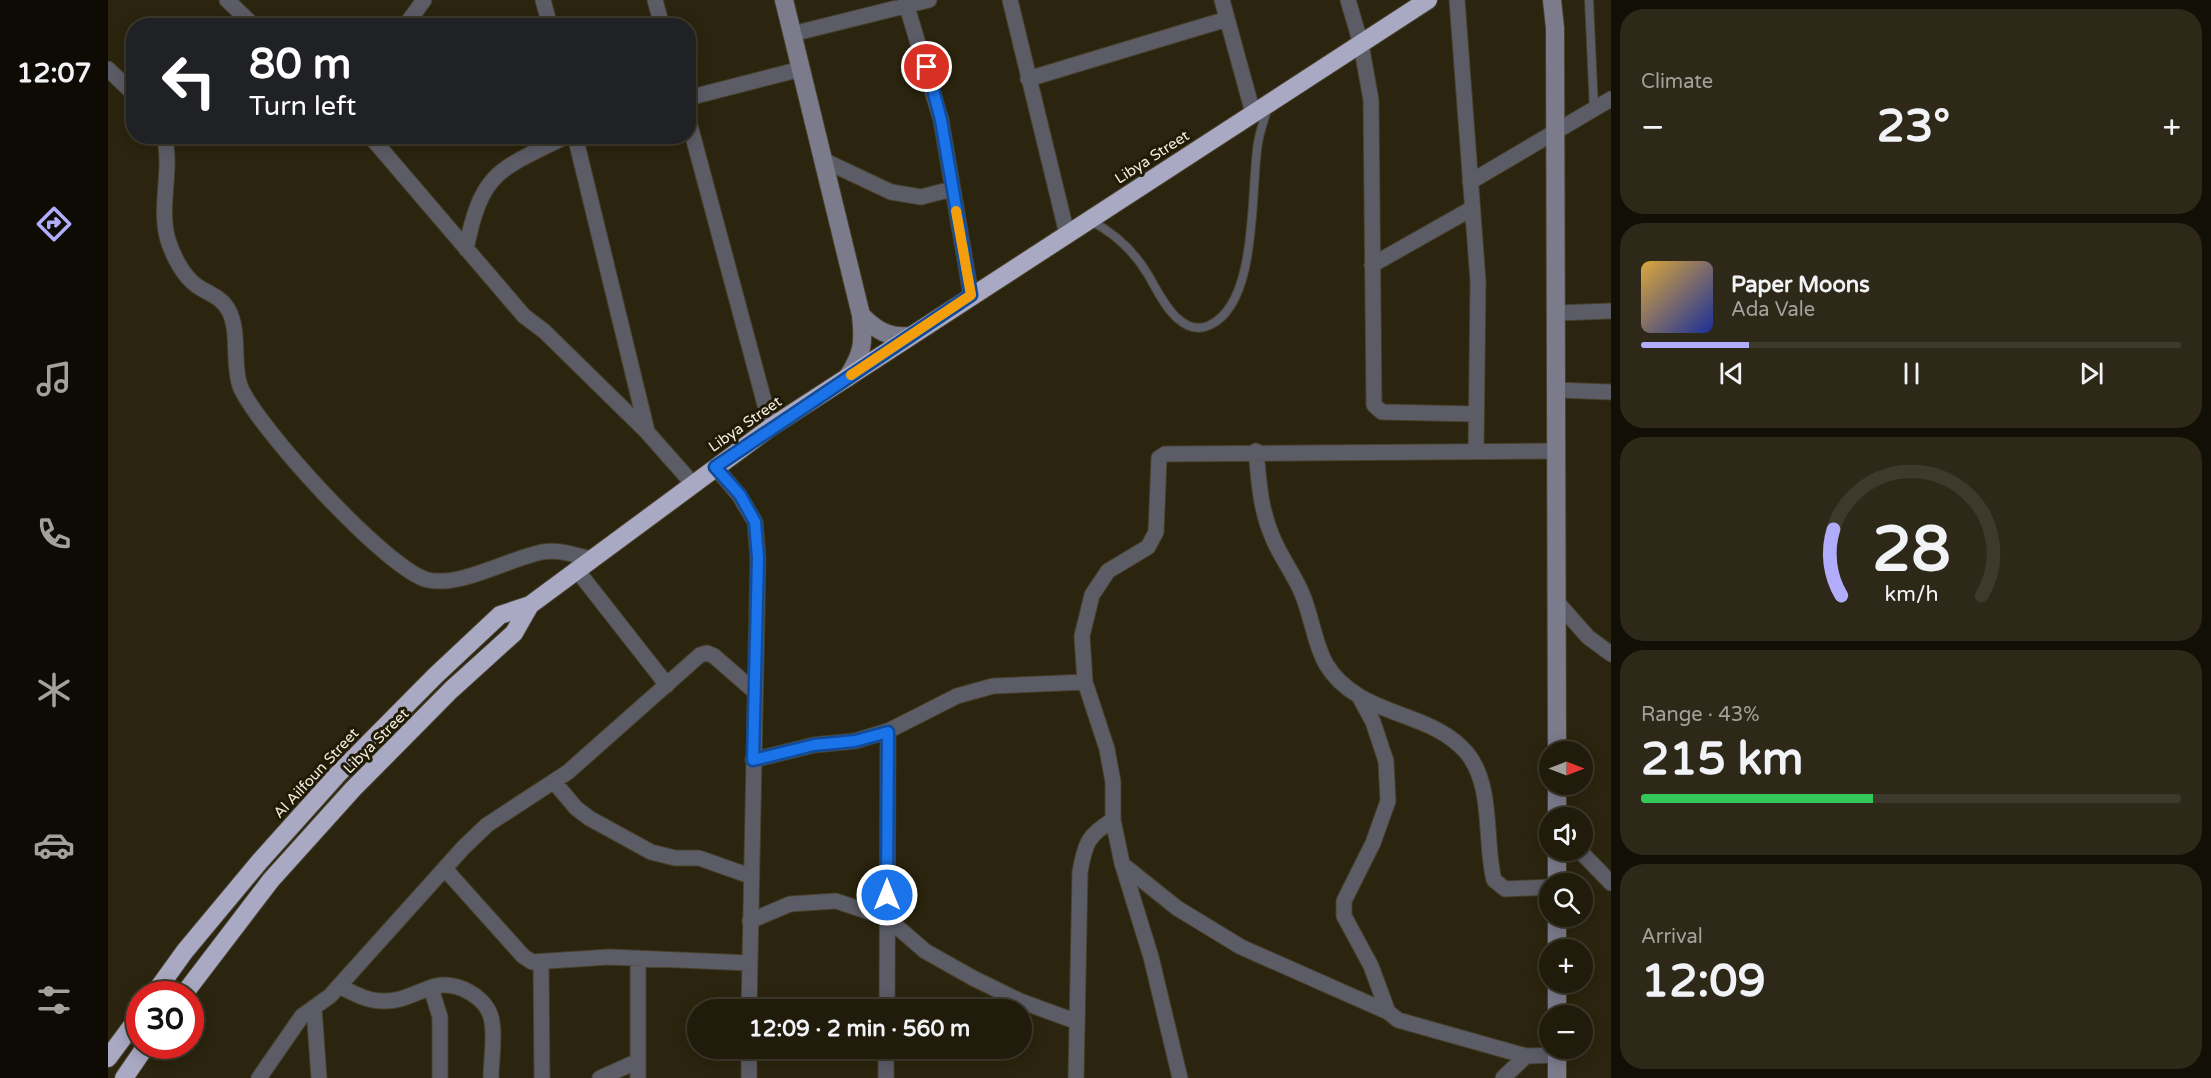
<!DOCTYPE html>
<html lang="en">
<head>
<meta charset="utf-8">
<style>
	:root { --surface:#201b0a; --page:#2d2818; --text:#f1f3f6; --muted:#a2a19c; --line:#3d392b; --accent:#b1adfa }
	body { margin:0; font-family:"Varela Round",sans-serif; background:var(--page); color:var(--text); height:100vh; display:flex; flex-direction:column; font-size:22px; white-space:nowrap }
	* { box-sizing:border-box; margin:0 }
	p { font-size:20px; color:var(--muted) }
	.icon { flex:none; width:33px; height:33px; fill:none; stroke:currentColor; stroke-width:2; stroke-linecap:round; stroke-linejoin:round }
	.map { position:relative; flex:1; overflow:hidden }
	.panel { display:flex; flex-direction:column; gap:9px; padding:9px; background:#120f06; width:600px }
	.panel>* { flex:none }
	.banner { position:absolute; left:18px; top:18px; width:570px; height:126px; border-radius:24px; box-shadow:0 3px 15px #0003,0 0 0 2px var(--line); background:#202124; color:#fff; overflow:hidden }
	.needle { width:39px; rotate:90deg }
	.controls { position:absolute; left:1431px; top:741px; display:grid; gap:12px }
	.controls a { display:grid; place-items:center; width:54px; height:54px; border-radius:50%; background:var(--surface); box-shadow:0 3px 15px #0003,0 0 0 2px var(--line); font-size:30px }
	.speed { position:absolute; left:18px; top:981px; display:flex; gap:12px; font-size:30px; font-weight:700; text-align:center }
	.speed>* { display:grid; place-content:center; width:78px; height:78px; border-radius:50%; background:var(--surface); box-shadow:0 3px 15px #0003,0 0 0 2px var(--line); line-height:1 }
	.speed .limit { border:9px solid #d22; background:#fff; color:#111 }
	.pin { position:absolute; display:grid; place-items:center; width:51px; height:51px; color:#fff; margin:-26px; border:3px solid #fff; border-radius:50%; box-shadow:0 2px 6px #0007 }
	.me { position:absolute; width:66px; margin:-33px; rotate:0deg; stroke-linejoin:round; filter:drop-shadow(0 0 4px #0008) }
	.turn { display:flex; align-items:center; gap:21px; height:126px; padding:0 24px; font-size:27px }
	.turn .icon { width:78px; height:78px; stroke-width:2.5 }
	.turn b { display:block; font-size:42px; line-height:51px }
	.big { font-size:45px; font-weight:700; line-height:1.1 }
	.panel .widget { flex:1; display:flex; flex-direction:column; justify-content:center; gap:9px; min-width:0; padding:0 21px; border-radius:24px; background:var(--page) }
	.panel .dial { align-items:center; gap:0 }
	.dial svg { height:156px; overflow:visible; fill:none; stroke:var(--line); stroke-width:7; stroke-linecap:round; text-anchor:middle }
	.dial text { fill:var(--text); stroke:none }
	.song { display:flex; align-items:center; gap:18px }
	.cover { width:72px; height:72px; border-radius:9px; background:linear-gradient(135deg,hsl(40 70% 55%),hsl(230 70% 35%)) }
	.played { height:6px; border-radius:3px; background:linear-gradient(90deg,var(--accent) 20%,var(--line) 20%) }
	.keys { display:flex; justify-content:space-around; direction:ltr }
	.heat { display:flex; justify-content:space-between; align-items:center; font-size:33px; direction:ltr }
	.charge { height:9px; border-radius:4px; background:linear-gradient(90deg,#34c759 43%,var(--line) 0) }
	.trip { position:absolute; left:579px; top:999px; width:345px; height:60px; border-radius:30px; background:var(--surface); box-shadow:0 3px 15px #0003,0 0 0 2px var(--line); font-weight:700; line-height:60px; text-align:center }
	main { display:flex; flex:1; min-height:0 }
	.dock { display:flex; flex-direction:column; width:108px; justify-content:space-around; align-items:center; background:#0d0b04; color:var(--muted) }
	.dock .icon { width:42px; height:42px }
	.dock .current { color:var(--accent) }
	.dock b { font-size:27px; color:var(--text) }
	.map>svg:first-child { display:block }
</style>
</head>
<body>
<main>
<nav class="dock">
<b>12:07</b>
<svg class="icon current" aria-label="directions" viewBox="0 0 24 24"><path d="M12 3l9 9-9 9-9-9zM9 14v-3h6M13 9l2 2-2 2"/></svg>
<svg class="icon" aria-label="music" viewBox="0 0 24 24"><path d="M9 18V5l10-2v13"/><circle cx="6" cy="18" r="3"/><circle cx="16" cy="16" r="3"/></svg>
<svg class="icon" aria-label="phone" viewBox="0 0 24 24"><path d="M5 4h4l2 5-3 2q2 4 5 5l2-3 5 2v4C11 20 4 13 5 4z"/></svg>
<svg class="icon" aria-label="climate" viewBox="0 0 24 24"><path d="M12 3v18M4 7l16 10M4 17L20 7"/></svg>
<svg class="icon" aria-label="car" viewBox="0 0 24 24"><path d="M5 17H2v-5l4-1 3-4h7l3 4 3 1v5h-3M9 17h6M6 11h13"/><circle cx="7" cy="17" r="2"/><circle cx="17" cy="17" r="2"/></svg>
<svg class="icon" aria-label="filters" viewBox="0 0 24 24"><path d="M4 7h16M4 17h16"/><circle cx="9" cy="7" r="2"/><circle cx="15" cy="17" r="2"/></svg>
</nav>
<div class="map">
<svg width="1503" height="1078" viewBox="0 0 1503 1078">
	<rect width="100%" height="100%" fill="#2b240e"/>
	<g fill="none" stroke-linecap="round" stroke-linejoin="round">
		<defs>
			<path id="lane" d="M1481 0 1486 110
				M983 221C1006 233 1025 250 1039 273 1048 288 1056 306 1069 318 1079 327 1090 331 1102 325 1151 302 1142 190 1150 143 1152 131 1156 119 1160 108"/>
			<path id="street" d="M119 0 146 26
				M435 0 442 26
				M547 0 554 26
				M797 0 833 120 863 295
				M902 0 959 234
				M1114 0 1145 113
				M1240 0 1253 44 1263 100 1266 405 1274 412 1368 414
				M1349 0 1370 281 1368 451
				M297 26 316 0
				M684 34 821 0
				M0 69 26 94
				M920 79 1119 19
				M580 98 693 69
				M580 118 663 427
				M56 136C65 170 50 207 60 240 65 256 75 276 89 286 101 294 114 297 121 311 132 333 124 363 132 386 148 426 280 571 320 580 353 587 400 559 434 552 451 549 467 555 483 559
				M262 136 416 316 436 331 539 432 585 484
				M467 136 539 431
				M715 160 783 192 813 197 844 189
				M1362 182 1503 99
				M358 249C374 170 391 170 459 136
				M1264 265 1363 209
				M1448 313 1503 311
				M1448 390 1503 392
				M1148 451C1151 481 1152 508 1164 536 1172 557 1187 575 1195 596 1211 638 1206 669 1251 696 1285 717 1331 720 1359 753 1386 787 1376 840 1386 880L1397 889 1442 887
				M607 467 631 495 647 522 650 558 641 1010
				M468 569 559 685
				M1450 603 1480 637 1503 654
				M1251 696 1265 722 1278 761 1280 801 1265 843 1236 901V916L1263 966 1280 1012
				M645 760 706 745 747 741 780 731 849 696 885 686 977 682
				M446 782 468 808 481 818 543 852 567 858H591L642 876
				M1471 850 1503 883
				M1014 864 1069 908 1133 947 1280 1012 1290 1020 1418 1056 1449 1055
				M337 869 415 956 424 962 501 957 642 963
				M642 921 682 904 728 901 779 918 817 951 865 978 912 1001 967 1021
				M530 958V1078
				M433 963 434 1078
				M231 986C245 993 259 1001 275 1001 294 1002 310 991 328 986 350 981 381 998 384 1022 387 1040 383 1060 383 1078
				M323 988 332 1017V1078
				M206 1008 211 1078
				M779 1010 780 731
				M151 1078 194 1016 222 996 355 848 379 825 460 772 592 655 599 653 606 656 645 690
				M492 1078 530 1061
				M641 1078V1048
				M778 1078V1048
				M968 1078 972 872C977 843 980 835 1005 820
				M1072 1078 1043 957 1014 863 1005 820V782L999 749 977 682 974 636 984 595 1000 571 1040 547 1048 532 1051 458 1057 454 1448 451
				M1395 1078 1418 1056"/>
			<path id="secondary" d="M676 0 753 315C756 344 755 353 739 378
				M1444 0 1447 28 1449 752
				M753 315C768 330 780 338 802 336
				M1449 818V784
				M1449 850V884
				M1449 916V950
				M1449 982V1016
				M1449 1048V1078"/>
			<path id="highway" d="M46 994 77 951 152 861 230 774 327 676 392 615 422 605
				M76 994 163 880 245 789 343 690 406 633 422 605 663 427 1320 0
				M0 1058 32 1015
				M16 1078 38 1046"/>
		</defs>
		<use href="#lane" stroke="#47402b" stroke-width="10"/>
		<use href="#street" stroke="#47402b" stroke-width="17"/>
		<use href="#secondary" stroke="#47402b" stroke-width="20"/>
		<use href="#highway" stroke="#47402b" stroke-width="20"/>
		<use href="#lane" stroke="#5c5c67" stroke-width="8"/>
		<use href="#street" stroke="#5c5c67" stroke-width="15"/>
		<use href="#secondary" stroke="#7c7b8c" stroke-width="18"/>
		<use href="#highway" stroke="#a9a9c3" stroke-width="18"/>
	</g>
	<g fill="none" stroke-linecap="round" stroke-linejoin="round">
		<defs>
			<path id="route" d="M779 895 780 732 747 741 706 745 645 760 650 558 647 522 632 495 607 467 863 295 833 120 819 67"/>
		</defs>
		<use href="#route" stroke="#114b97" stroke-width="15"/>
		<use href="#route" stroke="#1a73e8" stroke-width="10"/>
		<path stroke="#f59e0b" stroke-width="10" d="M743 375 863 295 848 211"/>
	</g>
	<g text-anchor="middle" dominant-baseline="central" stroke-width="6" stroke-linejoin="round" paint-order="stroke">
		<g font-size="15" fill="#f2ede0" stroke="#211a05">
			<text transform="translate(1044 157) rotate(-33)">Libya Street</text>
			<text transform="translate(637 424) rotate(-35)">Libya Street</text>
			<text transform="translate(268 741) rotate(-45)">Libya Street</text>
			<text transform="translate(208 773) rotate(-47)">Al Ailfoun Street</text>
		</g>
	</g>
</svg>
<div class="controls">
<a><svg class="needle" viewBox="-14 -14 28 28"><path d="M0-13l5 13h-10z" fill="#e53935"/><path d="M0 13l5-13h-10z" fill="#a2a19c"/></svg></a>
<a><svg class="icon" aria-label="sound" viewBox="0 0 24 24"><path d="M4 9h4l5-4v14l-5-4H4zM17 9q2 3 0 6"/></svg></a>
<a><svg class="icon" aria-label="search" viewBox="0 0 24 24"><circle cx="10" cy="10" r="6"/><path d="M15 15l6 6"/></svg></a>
<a>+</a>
<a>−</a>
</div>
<div class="speed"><div class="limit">30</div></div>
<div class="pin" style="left:819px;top:67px;background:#d93025"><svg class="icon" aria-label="arrive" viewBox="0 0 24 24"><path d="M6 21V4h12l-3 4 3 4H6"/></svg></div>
<svg class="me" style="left:779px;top:895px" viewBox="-20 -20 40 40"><circle r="17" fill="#1a73e8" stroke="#fff" stroke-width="3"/><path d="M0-11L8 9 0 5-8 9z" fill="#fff"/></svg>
<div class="trip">12:09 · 2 min · 560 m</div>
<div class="banner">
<div class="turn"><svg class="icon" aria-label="left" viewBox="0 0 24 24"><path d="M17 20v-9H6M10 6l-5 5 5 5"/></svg><div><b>80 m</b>Turn left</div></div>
</div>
</div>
<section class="panel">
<div class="widget"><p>Climate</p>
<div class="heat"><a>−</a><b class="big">23°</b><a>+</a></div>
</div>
<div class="widget">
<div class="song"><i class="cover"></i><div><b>Paper Moons</b><p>Ada Vale</p></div></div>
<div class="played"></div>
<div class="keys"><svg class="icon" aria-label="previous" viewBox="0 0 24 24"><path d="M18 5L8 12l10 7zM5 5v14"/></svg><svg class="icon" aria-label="pause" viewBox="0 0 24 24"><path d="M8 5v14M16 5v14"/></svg><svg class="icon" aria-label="next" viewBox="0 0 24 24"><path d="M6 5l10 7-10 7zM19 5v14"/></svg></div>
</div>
<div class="widget dial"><svg viewBox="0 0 100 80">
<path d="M14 69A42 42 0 1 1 86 69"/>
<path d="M14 69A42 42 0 0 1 10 35" stroke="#b1adfa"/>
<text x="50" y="56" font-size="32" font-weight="700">28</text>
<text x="50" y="72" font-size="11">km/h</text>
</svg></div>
<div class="widget"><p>Range · 43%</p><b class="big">215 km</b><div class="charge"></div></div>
<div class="widget"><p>Arrival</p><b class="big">12:09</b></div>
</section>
</main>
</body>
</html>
